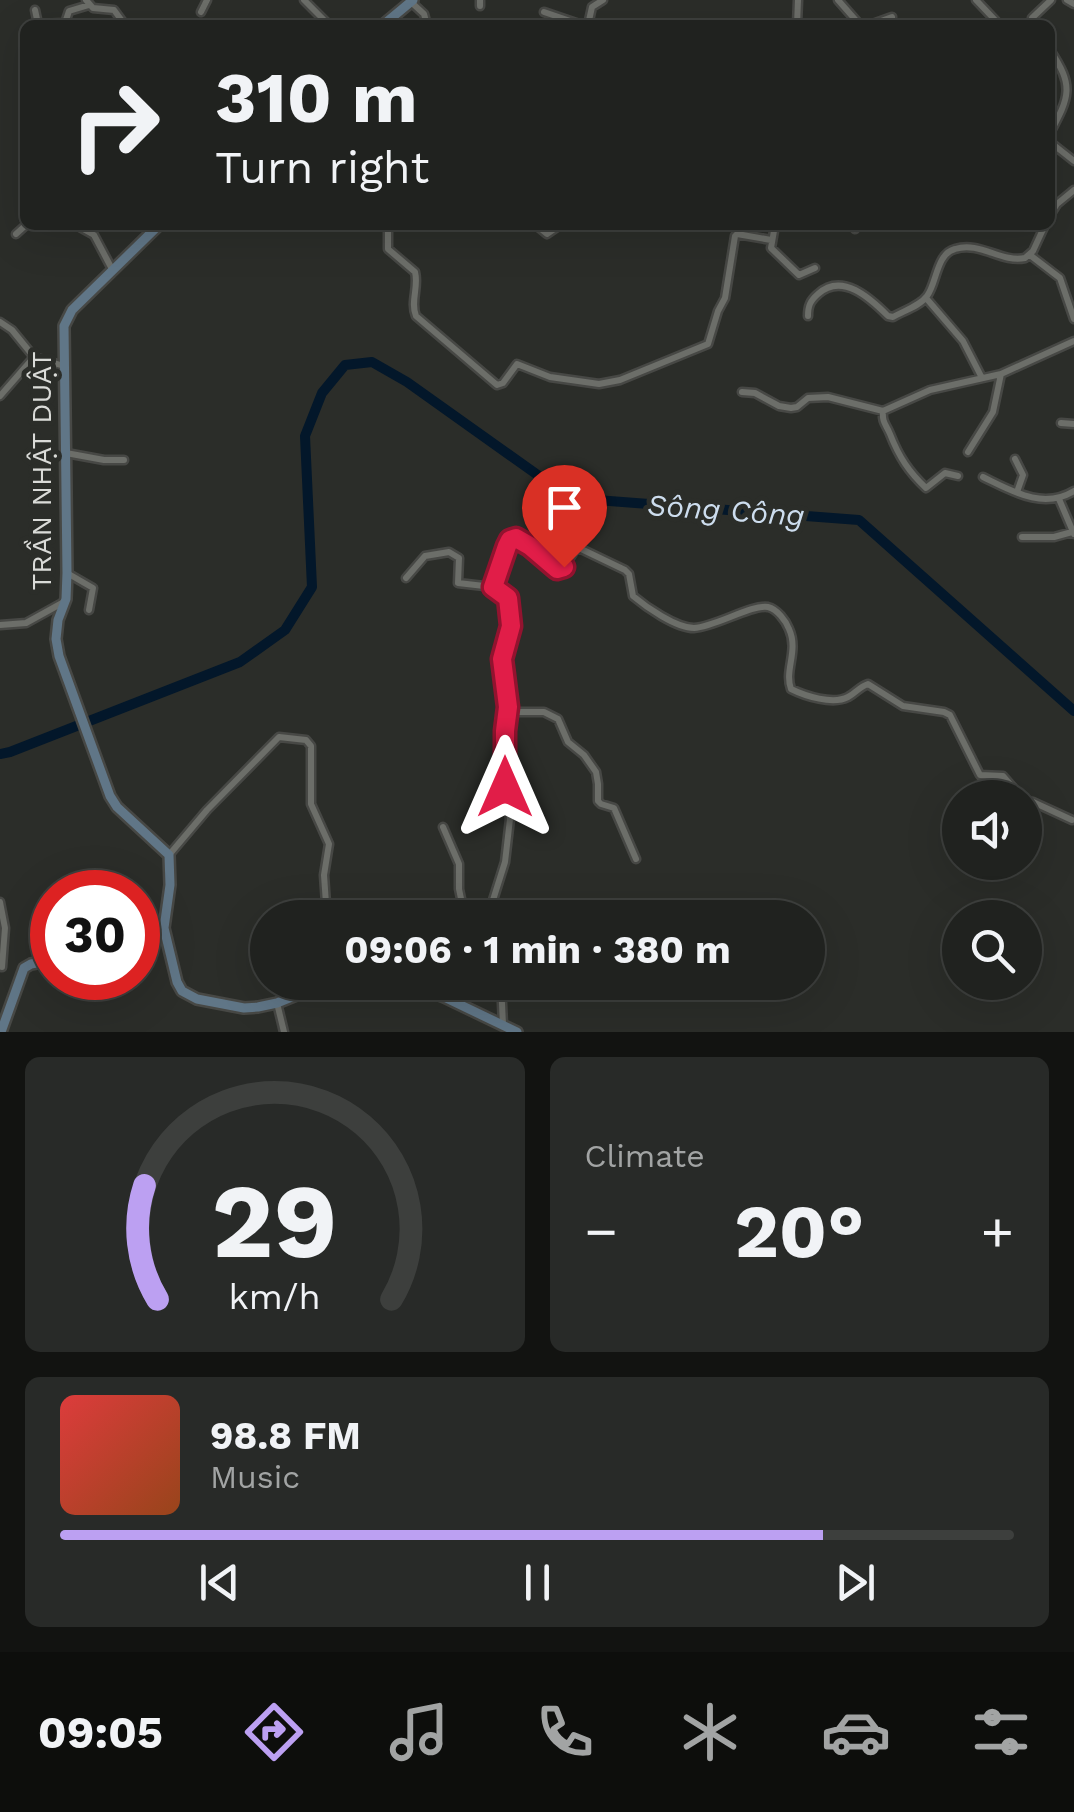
<!DOCTYPE html>
<html lang="en">
<head>
<meta charset="utf-8">
<style>
	:root { --surface:#20221f; --page:#282a28; --text:#f1f3f6; --muted:#a2a4a4; --line:#3d3f3d; --accent:#bca0f2 }
	body { margin:0; font-family:"Work Sans",sans-serif; background:var(--page); color:var(--text); height:100vh; display:flex; flex-direction:column; font-size:38px; white-space:nowrap }
	* { box-sizing:border-box; margin:0 }
	p { font-size:32px; color:var(--muted) }
	.icon { flex:none; width:55px; height:55px; fill:none; stroke:currentColor; stroke-width:2; stroke-linecap:round; stroke-linejoin:round }
	.map { position:relative; height:1032px; overflow:hidden }
	.details { display:flex; flex-direction:column; gap:25px; padding:25px; background:#121311; flex:1 }
	.details>* { flex:none }
	.top-card { position:absolute; left:20px; top:20px; width:1035px; height:210px; border-radius:15px; box-shadow:0 10px 40px #0002,0 0 0 2px var(--line); background:#20221f; color:var(--text); overflow:hidden }
	.fabs { position:absolute; left:942px; top:780px; display:grid; gap:20px }
	.fabs a { display:grid; place-items:center; width:100px; height:100px; border-radius:50%; background:var(--surface); box-shadow:0 10px 40px #0002,0 0 0 2px var(--line); font-size:50px }
	.speed { position:absolute; left:30px; top:870px; display:flex; gap:20px; font-size:50px; font-weight:700; text-align:center }
	.speed>* { display:grid; place-content:center; width:130px; height:130px; border-radius:50%; background:var(--surface); box-shadow:0 10px 40px #0002,0 0 0 2px var(--line); line-height:1 }
	.speed .limit { border:15px solid #d22; background:#fff; color:#111 }
	.pin { position:absolute; display:grid; place-items:center; width:85px; height:85px; color:#fff; margin:-102px -42px; border-radius:50% 50% 50% 0; rotate:-45deg; box-shadow:0 0 10px #0007 }
	.pin .icon { rotate:45deg }
	.me { position:absolute; width:110px; margin:-55px; rotate:0deg; stroke-linejoin:round; filter:drop-shadow(0 0 8px #0008) }
	.turn { display:flex; align-items:center; gap:35px; height:210px; padding:0 30px; font-size:45px }
	.turn .icon { width:130px; height:130px; stroke-width:2.5 }
	.turn b { display:block; font-size:70px; line-height:85px }
	.big { font-size:75px; font-weight:700; line-height:1.1 }
	.details .card { flex:1; display:flex; flex-direction:column; justify-content:center; gap:15px; min-width:0; padding:0 35px; border-radius:15px; background:var(--page) }
	.details .dial { align-items:center; gap:0 }
	.dial svg { height:260px; overflow:visible; fill:none; stroke:var(--line); stroke-width:7; stroke-linecap:round; text-anchor:middle }
	.dial text { fill:var(--text); stroke:none }
	.song { display:flex; align-items:center; gap:30px }
	.cover { width:120px; height:120px; border-radius:15px; background:linear-gradient(135deg,hsl(0 70% 55%),hsl(20 70% 35%)) }
	.played { height:10px; border-radius:5px; background:linear-gradient(90deg,var(--accent) 80%,var(--line) 80%) }
	.keys { display:flex; justify-content:space-around; direction:ltr }
	.heat { display:flex; justify-content:space-between; align-items:center; font-size:55px; direction:ltr }
	.details .tiles { flex:1; display:grid; gap:25px; grid-template-columns:1fr 1fr }
	.card:last-child { grid-column:span 2 }
	.trip { position:absolute; left:250px; top:900px; width:575px; height:100px; border-radius:50px; background:var(--surface); box-shadow:0 10px 40px #0002,0 0 0 2px var(--line); font-weight:700; line-height:100px; text-align:center }
	.tabs { display:flex; height:160px; justify-content:space-around; align-items:center; background:#0d0e0c; color:var(--muted) }
	.tabs .icon { width:70px; height:70px }
	.tabs .selected { color:var(--accent) }
	.tabs b { font-size:45px; color:var(--text) }
	.map>svg:first-child { display:block }
</style>
</head>
<body>
<div class="map">
<svg width="1074" height="1032" viewBox="0 0 1074 1032">
	<rect width="100%" height="100%" fill="#2b2d29"/>
	<g fill="none" stroke-linecap="round" stroke-linejoin="round">
		<path stroke="#03172a" stroke-width="10" d="M0 754 10 752 240 662 285 630 312 587 305 436 322 393 345 365 372 362 407 382 570 498 859 520 1074 711"/>
		<defs>
			<path id="street" d="M86 0 93 8 114 10 125 25
				M304 0 329 25
				M480 0V6
				M838 0 860 25
				M976 0 996 21V25
				M1067 0 1074 4
				M411 2 424 14 427 25
				M35 10 38 24 65 23 69 11 89 5
				M201 12 207 0
				M544 12 582 25
				M588 25 592 7 603 0
				M797 25 798 0
				M870 25 892 17
				M1034 25 1032 18 1051 0
				M1050 50C1074 86 1070 96 1050 133
				M1050 142 1074 161
				M1050 215 1057 204 1074 190
				M76 225 94 235 112 269
				M388 225V249L415 272C419 287 410 302 416 316L497 385 503 383 517 364 550 377 599 384 620 380 708 344 718 311 725 298 735 236 737 234 771 240
				M536 225 547 234 560 225
				M775 225 771 248 799 275 815 268
				M852 225 855 229
				M16 234 26 225
				M1030 255 1060 278 1074 319
				M926 298 963 341 982 378
				M808 316C808 306 810 301 818 294 842 272 870 298 888 316L893 317C903 311 920 306 927 296 937 283 936 254 955 249 980 241 1001 263 1025 258L1033 251 1045 225
				M0 322 12 330 34 357 64 366
				M742 392 755 393 779 406 791 408 797 407 808 398 828 397 883 411 930 390 1001 374 1074 341
				M0 396 34 357
				M883 411C882 423 886 424 890 434 899 457 909 472 926 488L945 473 958 476
				M1061 423 1074 424
				M968 452 993 412 1001 374
				M66 453 104 460H124
				M1015 459 1023 475 1017 492
				M983 477C1012 491 1043 510 1074 491
				M1059 499 1074 534
				M1022 537H1054L1072 532
				M67 573 93 588 89 610
				M406 578 425 556 449 552 459 558 458 583 493 587 508 599 511 621 502 659 508 707 505 731 504 781 510 819 505 862 493 900 497 918
				M493 587 507 546 510 540 516 538 526 543 560 570 564 567 577 547 625 570 629 574 633 596C646 607 676 628 694 628 715 627 752 604 768 607 777 609 786 621 789 629 799 651 784 670 791 689 805 696 833 705 848 697 856 693 859 687 868 684L903 706 944 712 950 715 980 775 1003 776 1022 798
				M0 625 26 623 64 602
				M508 712H544L558 719 568 742 584 755 596 772 598 784V801L601 804 614 808 636 859
				M1025 801 1033 802 1072 820
				M443 827 459 864V889L465 918
				M169 855 207 810 279 737 306 740 311 746V804L329 844 324 875 327 918
				M0 902 5 928 2 967
				M501 982 503 1025
				M450 1000 454 982
				M277 1003 284 1032"/>
			<path id="secondary" d="M383 25 413 0
				M164 928 177 982 182 991 197 999 244 1008 258 1007 277 1003 328 982
				M138 936 164 928 170 885 169 855 117 807 110 796 59 656 56 639 58 620 66 599 67 573 64 326 72 310 159 225
				M405 982 444 997 517 1032
				M1 1032 24 968 31 964 52 960"/>
		</defs>
		<use href="#street" stroke="#474845" stroke-width="11"/>
		<use href="#secondary" stroke="#474845" stroke-width="14"/>
		<use href="#street" stroke="#6c6e69" stroke-width="6"/>
		<use href="#secondary" stroke="#607687" stroke-width="9"/>
	</g>
	<g fill="none" stroke-linecap="round" stroke-linejoin="round">
		<defs>
			<path id="route" d="M505 787V731L508 707 502 659 511 626 508 598 493 587 507 546 510 540 516 538 530 546 557 569 564 567"/>
		</defs>
		<use href="#route" stroke="#92132f" stroke-width="25"/>
		<use href="#route" stroke="#e11d48" stroke-width="18"/>
	</g>
	<g text-anchor="middle" dominant-baseline="central" stroke-width="10" stroke-linejoin="round" paint-order="stroke">
		<g font-size="28" fill="#dadbd8" stroke="#2b2d29">
			<text transform="translate(41 471) rotate(-90)">TRẦN NHẬT DUẬT</text>
		</g>
		<g font-size="30" font-style="italic" fill="#cdddee" stroke="#2b2d29">
			<text transform="translate(726 510) rotate(4)">Sông Công</text>
		</g>
	</g>
</svg>
<div class="fabs">
<a><svg class="icon" aria-label="sound" viewBox="0 0 24 24"><path d="M4 9h4l5-4v14l-5-4H4zM17 9q2 3 0 6"/></svg></a>
<a><svg class="icon" aria-label="search" viewBox="0 0 24 24"><circle cx="10" cy="10" r="6"/><path d="M15 15l6 6"/></svg></a>
</div>
<div class="speed"><div class="limit">30</div></div>
<div class="pin" style="left:564px;top:567px;background:#d93025"><svg class="icon" aria-label="arrive" viewBox="0 0 24 24"><path d="M6 21V4h12l-3 4 3 4H6"/></svg></div>
<svg class="me" style="left:505px;top:787px" viewBox="-20 -20 40 40"><path d="M0-17L14 15 0 8-14 15z" fill="#e11d48" stroke="#fff" stroke-width="4"/></svg>
<div class="trip">09:06 · 1 min · 380 m</div>
<div class="top-card">
<div class="turn"><svg class="icon" aria-label="right" viewBox="0 0 24 24"><path d="M7 20v-9h11M14 6l5 5-5 5"/></svg><div><b>310 m</b>Turn right</div></div>
</div>
</div>
<section class="details">
<div class="tiles">
<div class="card dial"><svg viewBox="0 0 100 80">
<path d="M14 69A42 42 0 1 1 86 69"/>
<path d="M14 69A42 42 0 0 1 10 34" stroke="#bca0f2"/>
<text x="50" y="56" font-size="32" font-weight="700">29</text>
<text x="50" y="72" font-size="11">km/h</text>
</svg></div>
<div class="card"><p>Climate</p>
<div class="heat"><a>−</a><b class="big">20°</b><a>+</a></div>
</div>
<div class="card">
<div class="song"><i class="cover"></i><div><b>98.8 FM</b><p>Music</p></div></div>
<div class="played"></div>
<div class="keys"><svg class="icon" aria-label="previous" viewBox="0 0 24 24"><path d="M18 5L8 12l10 7zM5 5v14"/></svg><svg class="icon" aria-label="pause" viewBox="0 0 24 24"><path d="M8 5v14M16 5v14"/></svg><svg class="icon" aria-label="next" viewBox="0 0 24 24"><path d="M6 5l10 7-10 7zM19 5v14"/></svg></div>
</div>
</div>
</section>
<nav class="tabs">
<b>09:05</b>
<svg class="icon selected" aria-label="directions" viewBox="0 0 24 24"><path d="M12 3l9 9-9 9-9-9zM9 14v-3h6M13 9l2 2-2 2"/></svg>
<svg class="icon" aria-label="music" viewBox="0 0 24 24"><path d="M9 18V5l10-2v13"/><circle cx="6" cy="18" r="3"/><circle cx="16" cy="16" r="3"/></svg>
<svg class="icon" aria-label="phone" viewBox="0 0 24 24"><path d="M5 4h4l2 5-3 2q2 4 5 5l2-3 5 2v4C11 20 4 13 5 4z"/></svg>
<svg class="icon" aria-label="climate" viewBox="0 0 24 24"><path d="M12 3v18M4 7l16 10M4 17L20 7"/></svg>
<svg class="icon" aria-label="car" viewBox="0 0 24 24"><path d="M5 17H2v-5l4-1 3-4h7l3 4 3 1v5h-3M9 17h6M6 11h13"/><circle cx="7" cy="17" r="2"/><circle cx="17" cy="17" r="2"/></svg>
<svg class="icon" aria-label="filters" viewBox="0 0 24 24"><path d="M4 7h16M4 17h16"/><circle cx="9" cy="7" r="2"/><circle cx="15" cy="17" r="2"/></svg>
</nav>
</body>
</html>
